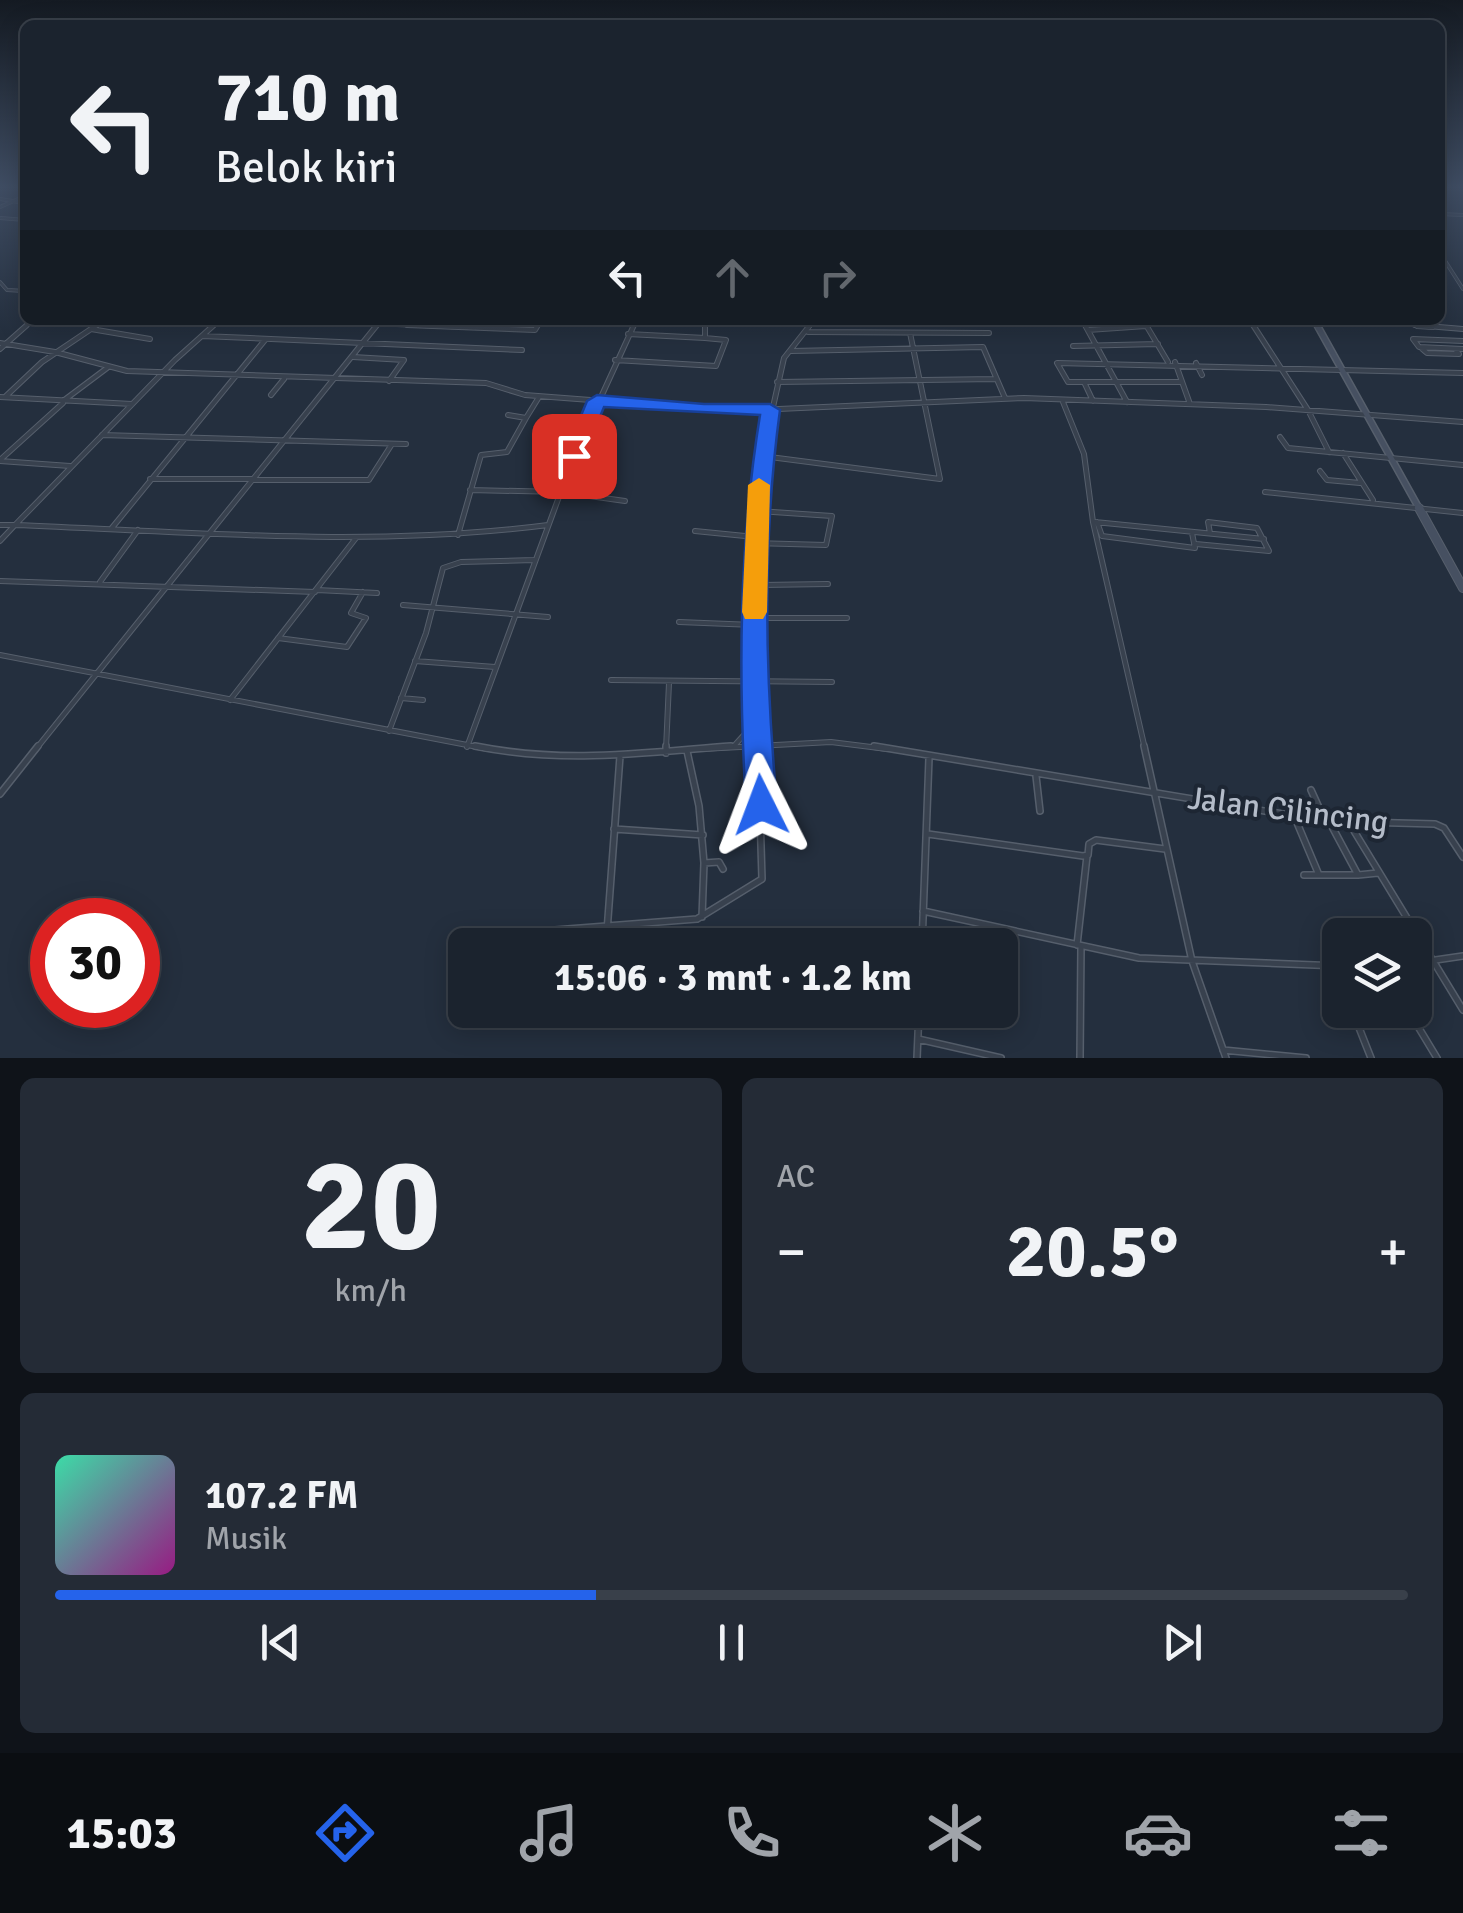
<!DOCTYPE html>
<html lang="id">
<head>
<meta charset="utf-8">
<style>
	:root { --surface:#1b232e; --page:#242b36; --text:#f1f3f6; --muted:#a0a4aa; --line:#39404a; --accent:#2563eb }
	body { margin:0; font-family:Signika,sans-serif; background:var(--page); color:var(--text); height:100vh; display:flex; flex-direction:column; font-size:38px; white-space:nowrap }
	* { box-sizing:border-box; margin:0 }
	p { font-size:32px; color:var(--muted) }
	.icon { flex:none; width:55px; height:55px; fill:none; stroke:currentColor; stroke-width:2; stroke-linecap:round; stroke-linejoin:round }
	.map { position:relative; height:1058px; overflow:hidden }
	.drawer { display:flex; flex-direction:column; gap:20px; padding:20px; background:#0f1319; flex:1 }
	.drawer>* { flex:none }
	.hud { position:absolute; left:20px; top:20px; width:1425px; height:305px; border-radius:15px; box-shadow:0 5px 25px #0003,0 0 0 2px var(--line); background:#1b232e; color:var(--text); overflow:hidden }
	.fabs { position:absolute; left:1322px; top:918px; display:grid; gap:20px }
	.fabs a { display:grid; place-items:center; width:110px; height:110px; border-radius:15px; background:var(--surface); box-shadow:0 5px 25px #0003,0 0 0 2px var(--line); font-size:50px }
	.speed { position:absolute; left:30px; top:898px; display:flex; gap:20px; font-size:50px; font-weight:700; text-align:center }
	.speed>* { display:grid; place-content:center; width:130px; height:130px; border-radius:50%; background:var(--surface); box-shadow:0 5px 25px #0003,0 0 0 2px var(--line); line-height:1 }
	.speed .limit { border:15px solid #d22; background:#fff; color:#111 }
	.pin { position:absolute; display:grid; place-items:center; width:85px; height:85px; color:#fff; margin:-42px; border-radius:20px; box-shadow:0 5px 15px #0006 }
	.me { position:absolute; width:110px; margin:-55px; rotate:357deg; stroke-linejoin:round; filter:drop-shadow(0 0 8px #0008) }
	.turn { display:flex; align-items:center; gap:35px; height:210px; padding:0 30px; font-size:45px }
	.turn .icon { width:130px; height:130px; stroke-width:2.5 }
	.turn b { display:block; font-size:70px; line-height:85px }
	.lanes { display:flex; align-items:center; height:95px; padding:0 30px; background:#0003; justify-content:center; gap:50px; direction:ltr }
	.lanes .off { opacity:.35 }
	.big { font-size:75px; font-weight:800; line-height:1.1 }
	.drawer .card { flex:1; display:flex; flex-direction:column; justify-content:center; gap:15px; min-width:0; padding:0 35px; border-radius:15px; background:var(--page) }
	.drawer .dial { align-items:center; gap:0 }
	.dial b { font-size:130px; line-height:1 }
	.song { display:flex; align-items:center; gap:30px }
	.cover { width:120px; height:120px; border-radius:15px; background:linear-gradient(135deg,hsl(160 70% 55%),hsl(310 70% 35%)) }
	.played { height:10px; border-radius:5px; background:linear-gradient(90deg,var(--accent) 40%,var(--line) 40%) }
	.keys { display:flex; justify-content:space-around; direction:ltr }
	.heat { display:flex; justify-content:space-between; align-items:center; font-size:55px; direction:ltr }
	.drawer .tiles { flex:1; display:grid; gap:20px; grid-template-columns:1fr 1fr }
	.card:last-child { grid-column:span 2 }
	.trip { position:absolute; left:448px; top:928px; width:570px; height:100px; border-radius:15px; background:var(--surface); box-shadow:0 5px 25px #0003,0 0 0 2px var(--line); font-weight:800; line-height:100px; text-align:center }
	.tab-bar { display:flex; height:160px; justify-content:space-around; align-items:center; background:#0b0e12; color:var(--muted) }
	.tab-bar .icon { width:70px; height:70px }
	.tab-bar .on { color:var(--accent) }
	.tab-bar b { font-size:45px; color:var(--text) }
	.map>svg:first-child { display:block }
</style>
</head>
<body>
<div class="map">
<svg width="1463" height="1058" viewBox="0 0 1463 1058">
	<rect width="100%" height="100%" fill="#242f3e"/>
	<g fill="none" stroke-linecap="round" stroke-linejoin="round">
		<defs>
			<path id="minor-far2" d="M0 199 25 203
				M0 207 25 196
				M1440 214 1463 215
				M0 218 25 220
				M1440 253 1463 289
				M0 282 7 290 25 291
				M268 320 474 328
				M705 320V328
				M1082 320 1086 328
				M1143 320 1148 328
				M1250 320 1255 328
				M1282 320 1357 325
				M1410 320 1417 327 1433 328
				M635 322 661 324
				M24 328 33 320
				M93 328 105 320
				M211 328 220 320
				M375 328 381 320
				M536 328 541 320
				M632 328 636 320
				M809 328 812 320
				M1121 328 1146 326"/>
			<path id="minor-far1" d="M407 325 535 330 538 325
				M1085 325 1127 402
				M1146 325 1168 362
				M1253 325 1308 410 1329 452
				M1415 325 1463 329
				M91 329 150 339
				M1088 330 1146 326
				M808 332 989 333
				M628 334 705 338V325
				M202 336 522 350
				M1463 341 1413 339 1419 347 1463 349
				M0 343 55 352 127 371 486 383 525 395 734 411 1024 398 1266 407 1463 422
				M1073 346 1158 344
				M1420 347 1427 353 1459 354 1455 349
				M0 349 27 325
				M791 351 983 347 1005 398
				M353 357 404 360 389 381
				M615 360 716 366 726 340 705 338
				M1175 362 1190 404
				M1196 363 1202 375
				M777 382 996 379
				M1084 382H1068L1057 363 1463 373
				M271 395 284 379
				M6 396 42 362 97 325
				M0 397 132 404
				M63 401 107 368
				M1093 401 1084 382H1181
				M1063 402 1084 454 1093 522 1145 749
				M508 415 526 418 539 397
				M102 435 406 444
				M1280 437 1288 448 1463 465
				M1343 453 1373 500
				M762 456 940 479 910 333
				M0 460 63 403
				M0 461 70 466
				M1320 471 1327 480 1360 483
				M150 479H254
				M253 480H369L392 444
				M470 490 561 492 625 501
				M1265 492 1463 513
				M1095 522 1264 539
				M1097 522 1102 536 1195 548 1192 533
				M0 525H15L0 541
				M15 525C193 532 371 548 548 525
				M15 525 175 360 214 325
				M111 529 265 340
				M695 531 755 537
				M458 535 481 455 507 452 526 418
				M757 543 826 545 832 516 758 511
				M1196 544 1269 551 1257 528 1208 522 1210 533
				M0 581 315 592
				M100 582 138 530
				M755 585 828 584
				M317 590 377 593
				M403 605 548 617
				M754 618H847
				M679 622 754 625
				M278 638 347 647 366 618 351 613 363 592
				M0 655 488 749
				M415 661 495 667
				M611 680 832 682
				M401 698 423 700
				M230 700 356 538
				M389 731 426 633 443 568 461 562 534 560
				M755 745 752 683 762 456 784 358 810 325
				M467 747 574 456 634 325
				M733 747 753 725
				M36 749 377 325
				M666 749 669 683
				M702 749 831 742 887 749"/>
			<path id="minor" d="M475 746C565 764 640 753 731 746
				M874 746 1325 821 1435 824 1444 828 1463 857
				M1144 746 1192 961 1226 1058
				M687 751 699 806 704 863 719 862 723 869
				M666 753V746
				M1036 776 1040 811
				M1311 790 1325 821
				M0 794 38 746
				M1295 818 1319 875H1358L1329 821
				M1351 826 1463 1010
				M614 829 703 835
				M928 834 1083 856 1088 855 1089 844 1096 840 1165 849
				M1304 875H1319
				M1358 875 1378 873
				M923 911 1139 958 1340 966
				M702 917 704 863
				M555 930 697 919 762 879 758 746
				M606 945 620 756
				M922 945 929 758
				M1077 945 1087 856
				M1415 963 1463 956
				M1334 966 1340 982
				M1352 1010 1371 1058
				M1408 1010 1437 1058
				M918 1039 1001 1058
				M1223 1050 1306 1058
				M917 1058 919 1010
				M1080 1058 1081 946"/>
			<path id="secondary-far2" d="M1314 320 1318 328"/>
			<path id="secondary-far1" d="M1317 325 1420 510"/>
			<path id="secondary" d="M1419 508 1463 588"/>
		</defs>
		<use href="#minor-far2" stroke="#565f6c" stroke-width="4"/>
		<use href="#minor-far1" stroke="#565f6c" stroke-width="6"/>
		<use href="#minor" stroke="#565f6c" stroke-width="8"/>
		<use href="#secondary-far2" stroke="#565f6c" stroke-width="5"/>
		<use href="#secondary-far1" stroke="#565f6c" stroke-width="8"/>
		<use href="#secondary" stroke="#565f6c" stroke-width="10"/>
		<use href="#minor-far2" stroke="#38414e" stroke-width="2.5"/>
		<use href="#minor-far1" stroke="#38414e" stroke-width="4"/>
		<use href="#minor" stroke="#38414e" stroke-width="5"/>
		<use href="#secondary-far2" stroke="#465061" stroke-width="4"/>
		<use href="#secondary-far1" stroke="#465061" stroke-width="5"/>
		<use href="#secondary" stroke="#465061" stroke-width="8"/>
	</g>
	<linearGradient id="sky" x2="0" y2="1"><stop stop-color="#141a22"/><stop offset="0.56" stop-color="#3f4d63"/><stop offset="1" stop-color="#3f4d63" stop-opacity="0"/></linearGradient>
	<rect width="1463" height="334" fill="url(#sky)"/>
	<path fill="#2563eb" stroke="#184099" stroke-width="2.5" d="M597 395 704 404H770L780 410C762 542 765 673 777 805L772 815 761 820 750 815 746 805C738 674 739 545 760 415L604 407 582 461H567L564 456 587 401Z"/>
	<path fill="#f59e0b" d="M759 478 770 485 767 612 763 619H745L742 612 748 485Z"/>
	<g text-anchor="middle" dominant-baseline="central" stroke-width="8" stroke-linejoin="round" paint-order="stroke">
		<g font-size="32" fill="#b4bcc9" stroke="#1d2633">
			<text transform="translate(1288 810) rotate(7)">Jalan Cilincing</text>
		</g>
	</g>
</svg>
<div class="fabs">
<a><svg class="icon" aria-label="layers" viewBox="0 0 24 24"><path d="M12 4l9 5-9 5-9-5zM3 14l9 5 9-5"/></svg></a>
</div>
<div class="speed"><div class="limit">30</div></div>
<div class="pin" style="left:574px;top:456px;background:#d93025"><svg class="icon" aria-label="arrive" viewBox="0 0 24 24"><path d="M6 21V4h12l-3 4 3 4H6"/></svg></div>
<svg class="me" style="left:761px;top:805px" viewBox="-20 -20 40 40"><path d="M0-17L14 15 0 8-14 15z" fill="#2563eb" stroke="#fff" stroke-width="4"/></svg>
<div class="trip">15:06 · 3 mnt · 1.2 km</div>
<div class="hud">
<div class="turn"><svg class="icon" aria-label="left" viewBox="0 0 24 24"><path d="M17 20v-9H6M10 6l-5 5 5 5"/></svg><div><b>710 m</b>Belok kiri</div></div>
<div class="lanes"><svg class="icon" aria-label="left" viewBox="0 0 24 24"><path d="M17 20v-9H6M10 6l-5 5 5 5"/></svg><svg class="icon off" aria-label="ahead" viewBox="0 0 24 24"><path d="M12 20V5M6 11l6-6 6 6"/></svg><svg class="icon off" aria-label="right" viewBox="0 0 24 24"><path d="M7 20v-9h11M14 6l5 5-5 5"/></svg></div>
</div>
</div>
<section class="drawer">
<div class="tiles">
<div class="card dial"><b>20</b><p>km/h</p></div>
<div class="card"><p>AC</p>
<div class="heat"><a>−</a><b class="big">20.5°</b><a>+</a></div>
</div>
<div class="card">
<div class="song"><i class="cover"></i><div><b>107.2 FM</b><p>Musik</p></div></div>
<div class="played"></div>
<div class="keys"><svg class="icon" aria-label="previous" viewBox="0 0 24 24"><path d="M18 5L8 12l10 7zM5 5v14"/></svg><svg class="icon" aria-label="pause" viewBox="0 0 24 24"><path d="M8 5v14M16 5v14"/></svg><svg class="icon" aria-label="next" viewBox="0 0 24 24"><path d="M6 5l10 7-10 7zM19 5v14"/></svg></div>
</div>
</div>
</section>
<nav class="tab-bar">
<b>15:03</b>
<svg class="icon on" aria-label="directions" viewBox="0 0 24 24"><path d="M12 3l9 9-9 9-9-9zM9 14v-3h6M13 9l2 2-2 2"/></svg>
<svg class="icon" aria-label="music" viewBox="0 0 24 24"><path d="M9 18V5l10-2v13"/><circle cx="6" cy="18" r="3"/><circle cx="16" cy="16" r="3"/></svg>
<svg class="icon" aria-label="phone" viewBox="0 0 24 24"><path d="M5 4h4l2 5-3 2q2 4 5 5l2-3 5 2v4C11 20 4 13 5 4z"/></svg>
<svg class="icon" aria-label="climate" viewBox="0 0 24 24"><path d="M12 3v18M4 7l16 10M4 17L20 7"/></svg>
<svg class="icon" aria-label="car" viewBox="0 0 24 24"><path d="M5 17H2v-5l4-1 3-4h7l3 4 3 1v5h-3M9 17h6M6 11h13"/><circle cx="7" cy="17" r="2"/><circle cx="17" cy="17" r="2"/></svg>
<svg class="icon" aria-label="filters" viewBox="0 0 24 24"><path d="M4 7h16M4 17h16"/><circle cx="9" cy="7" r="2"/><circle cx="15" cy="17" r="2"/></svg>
</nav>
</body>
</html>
